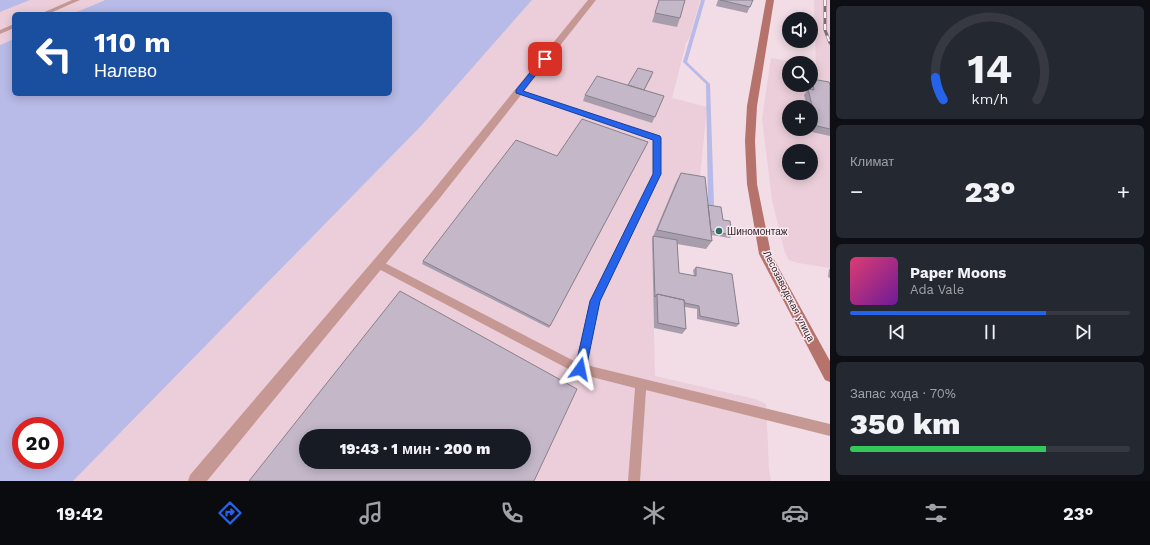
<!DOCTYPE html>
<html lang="ru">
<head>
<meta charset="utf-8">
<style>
	:root { --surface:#171b24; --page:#242831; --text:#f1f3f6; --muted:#9ea1a6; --line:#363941; --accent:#2563eb }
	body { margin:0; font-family:"Work Sans",sans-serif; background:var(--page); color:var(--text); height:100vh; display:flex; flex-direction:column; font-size:15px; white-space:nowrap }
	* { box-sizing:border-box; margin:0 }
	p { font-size:13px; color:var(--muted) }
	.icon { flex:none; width:22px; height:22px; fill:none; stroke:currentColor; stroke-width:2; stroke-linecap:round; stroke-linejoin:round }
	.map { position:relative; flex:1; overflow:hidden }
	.details { display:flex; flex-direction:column; gap:6px; padding:6px; background:#0d0f14; width:320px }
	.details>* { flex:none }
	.hud { position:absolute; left:12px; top:12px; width:380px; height:84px; border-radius:6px; box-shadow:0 2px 10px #0003; background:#1a4fa0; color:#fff; overflow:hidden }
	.tools { position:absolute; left:782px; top:12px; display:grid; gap:8px }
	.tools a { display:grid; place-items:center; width:36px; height:36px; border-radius:50%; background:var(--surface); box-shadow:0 2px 10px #0003; font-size:20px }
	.speed { position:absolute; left:12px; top:417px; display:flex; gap:8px; font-size:20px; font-weight:700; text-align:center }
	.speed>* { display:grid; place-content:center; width:52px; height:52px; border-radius:50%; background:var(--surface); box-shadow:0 2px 10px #0003; line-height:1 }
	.speed .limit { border:6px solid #d22; background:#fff; color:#111 }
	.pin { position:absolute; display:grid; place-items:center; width:34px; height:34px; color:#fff; margin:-17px; border-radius:8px; box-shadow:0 2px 6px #0006 }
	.me { position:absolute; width:44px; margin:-22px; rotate:12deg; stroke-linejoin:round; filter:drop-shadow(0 0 3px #0008) }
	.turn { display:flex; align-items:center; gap:14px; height:84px; padding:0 16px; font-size:18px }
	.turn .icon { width:52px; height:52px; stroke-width:2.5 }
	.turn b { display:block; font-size:28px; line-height:34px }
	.big { font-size:30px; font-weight:800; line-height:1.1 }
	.details .widget { flex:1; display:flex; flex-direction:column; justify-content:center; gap:6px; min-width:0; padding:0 14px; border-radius:6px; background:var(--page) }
	.details .dial { align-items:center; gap:0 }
	.dial svg { height:104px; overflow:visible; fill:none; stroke:var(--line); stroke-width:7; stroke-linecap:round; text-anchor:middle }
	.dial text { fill:var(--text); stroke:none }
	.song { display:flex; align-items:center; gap:12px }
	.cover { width:48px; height:48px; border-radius:6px; background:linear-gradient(135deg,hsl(340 70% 55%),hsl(280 70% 35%)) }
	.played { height:4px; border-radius:2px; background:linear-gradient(90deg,var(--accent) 70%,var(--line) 70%) }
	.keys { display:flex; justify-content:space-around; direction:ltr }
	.heat { display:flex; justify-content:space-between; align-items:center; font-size:22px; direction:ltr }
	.charge { height:6px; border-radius:3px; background:linear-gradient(90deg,#34c759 70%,var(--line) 0) }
	.trip { position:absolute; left:299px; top:429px; width:232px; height:40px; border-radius:20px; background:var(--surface); box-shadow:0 2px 10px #0003; font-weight:800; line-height:40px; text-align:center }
	.tabs { display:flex; height:64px; justify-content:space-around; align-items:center; background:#090b0e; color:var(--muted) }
	.tabs .icon { width:28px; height:28px }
	.tabs .active { color:var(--accent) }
	.tabs b { font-size:18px; color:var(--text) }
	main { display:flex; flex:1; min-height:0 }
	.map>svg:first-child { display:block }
</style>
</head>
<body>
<main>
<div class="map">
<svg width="830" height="481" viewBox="0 0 830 481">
	<rect width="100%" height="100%" fill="#f2dce5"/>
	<path fill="#ebced9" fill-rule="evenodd" d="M30 0H104L72 14H14V39L0 45V12Z
		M532 0H700L690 36 686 43 672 98 707 107 699 186 652 239 655 376 755 399 766 404 769 469 771 481H73L422 125ZM306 436H524V462H306Z
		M814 0H830V268L798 263 789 260 785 253 772 200 762 119 771 58 798 63H789V85H811V65L816 66ZM789 107H811V129H789ZM789 151H811V173H789Z"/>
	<path fill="#b8bae7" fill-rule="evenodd" d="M0 0H30L0 12Z
		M105 0H532L422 125 73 481H0V45L14 39V94H390V14H72ZM21 426H55V460H21Z"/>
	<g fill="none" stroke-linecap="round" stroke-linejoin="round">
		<path fill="#b8bae7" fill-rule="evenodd" d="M701 0H705L687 62 710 84 714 205 711 207 708 205 706 84 683 62Z"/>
		<path fill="#c69893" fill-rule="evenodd" d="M72 0H80L48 14H40Z
			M14 24V28L0 34V30Z
			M518 90 660 136 661 138V174L600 301 586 365 830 424V436L646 390 640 481H628L635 388 576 373 375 267 373 264 375 261H381L576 362 590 301 653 174V139L516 93V91Z"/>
		<path fill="#c69893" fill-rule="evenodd" d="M588 0H596L439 199 207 481H188L190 475 431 193Z"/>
		<path fill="#b5736c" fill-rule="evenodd" d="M766 0H774L757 106 755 141 757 184 771 254 830 361V382L825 380 759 254 747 184 745 141 747 106Z"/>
		<defs>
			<path id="rail" d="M825 0V30L830 43"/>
		</defs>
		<use href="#rail" stroke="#7b6e73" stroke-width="3"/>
		<use href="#rail" stroke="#fceaf1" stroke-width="2" stroke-dasharray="6" stroke-linecap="butt"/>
	</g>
	<path fill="#a89dac" d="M659 0H685L680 18 677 27 652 22Z
		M718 0H753L747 13 716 6Z
		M811 73 816 80 830 85V136L812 132 811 126V107H807L804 95 808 89V85H811Z
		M652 76 644 90 664 96 652 123 583 101 585 95 628 85Z
		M646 146 549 328 422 264 423 261 557 156Z
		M681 173 708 205 723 220 732 235 730 238 711 235 712 241 706 249 677 244 679 273 694 276 693 270 696 267 739 324 736 327 697 319V309L685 307 686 329 682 334 654 328 652 239 676 182Z
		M829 269H830V278L828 277Z"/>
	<path fill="#c3b7c8" stroke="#88808c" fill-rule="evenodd" d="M659 0H685L680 18 655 13Z
		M720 0H753L750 7Z
		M638 68 653 72 644 90 628 85Z
		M811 73 816 74V80L811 79Z
		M597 76 664 96 655 117 585 95Z
		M812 79 829 82 830 85V129L817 126 808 89 814 90Z
		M582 119 648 142 550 326 423 261 516 140 557 156Z
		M681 173 705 177 712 241 657 230Z
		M708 205 721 207 723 220 730 221 732 235 711 231Z
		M653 236 677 240 679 273 696 276V267L732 274 739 324 700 316 699 306 685 303 684 300 657 294 655 297Z
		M400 291 577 389 534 481H249ZM306 436H524V462H306Z
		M657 294 684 300 686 329 658 323Z"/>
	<path fill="#2563eb" stroke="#184099" d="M542 58 548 59 523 91 660 136 661 138V174L600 301 586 369 584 372 580 374 576 372 575 369 590 301 653 174V140L516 93V90Z"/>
	<circle fill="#286d60" stroke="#fceaf1" stroke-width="1.5" cx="719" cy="231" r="4"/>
	<g text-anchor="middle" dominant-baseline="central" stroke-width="3" stroke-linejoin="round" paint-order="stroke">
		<g font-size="10" fill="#2e2629" stroke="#fceaf1" text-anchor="start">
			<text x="727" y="231">Шиномонтаж</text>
		</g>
		<g font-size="10" fill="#2e2629" stroke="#fceaf1">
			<text transform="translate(789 296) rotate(63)">Лесозаводская улица</text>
		</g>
	</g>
</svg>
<div class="tools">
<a><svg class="icon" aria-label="sound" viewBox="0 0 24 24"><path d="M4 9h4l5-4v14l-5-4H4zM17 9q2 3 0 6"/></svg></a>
<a><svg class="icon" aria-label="search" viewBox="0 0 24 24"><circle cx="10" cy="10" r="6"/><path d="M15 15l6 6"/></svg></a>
<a>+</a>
<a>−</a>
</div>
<div class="speed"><div class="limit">20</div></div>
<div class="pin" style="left:545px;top:59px;background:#d93025"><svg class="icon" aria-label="arrive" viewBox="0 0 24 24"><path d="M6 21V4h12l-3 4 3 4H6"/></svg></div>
<svg class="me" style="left:580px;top:369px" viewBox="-20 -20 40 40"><path d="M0-17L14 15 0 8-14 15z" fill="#2563eb" stroke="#fff" stroke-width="4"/></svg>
<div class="trip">19:43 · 1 мин · 200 m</div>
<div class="hud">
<div class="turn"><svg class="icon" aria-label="left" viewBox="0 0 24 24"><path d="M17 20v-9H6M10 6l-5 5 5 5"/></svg><div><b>110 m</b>Налево</div></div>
</div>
</div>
<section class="details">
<div class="widget dial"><svg viewBox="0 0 100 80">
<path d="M14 69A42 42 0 1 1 86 69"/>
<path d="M14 69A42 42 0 0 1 8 52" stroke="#2563eb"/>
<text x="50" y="56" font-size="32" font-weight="700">14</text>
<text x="50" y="72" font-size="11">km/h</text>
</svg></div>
<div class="widget"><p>Климат</p>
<div class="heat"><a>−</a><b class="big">23°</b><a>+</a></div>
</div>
<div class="widget">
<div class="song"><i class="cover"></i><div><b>Paper Moons</b><p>Ada Vale</p></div></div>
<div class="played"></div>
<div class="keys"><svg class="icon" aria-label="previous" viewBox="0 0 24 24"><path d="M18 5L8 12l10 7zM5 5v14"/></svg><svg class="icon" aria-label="pause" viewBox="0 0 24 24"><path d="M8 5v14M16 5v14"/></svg><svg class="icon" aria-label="next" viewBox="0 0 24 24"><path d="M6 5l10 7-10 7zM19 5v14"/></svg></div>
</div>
<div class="widget"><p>Запас хода · 70%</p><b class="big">350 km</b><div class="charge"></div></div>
</section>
</main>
<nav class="tabs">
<b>19:42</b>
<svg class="icon active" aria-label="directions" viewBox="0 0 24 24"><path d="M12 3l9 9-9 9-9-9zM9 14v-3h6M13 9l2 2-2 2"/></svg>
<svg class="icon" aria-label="music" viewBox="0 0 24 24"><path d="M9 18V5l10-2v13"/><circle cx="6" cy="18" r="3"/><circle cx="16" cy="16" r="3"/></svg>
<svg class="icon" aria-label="phone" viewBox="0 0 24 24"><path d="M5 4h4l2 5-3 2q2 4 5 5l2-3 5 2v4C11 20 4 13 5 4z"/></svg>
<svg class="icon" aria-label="climate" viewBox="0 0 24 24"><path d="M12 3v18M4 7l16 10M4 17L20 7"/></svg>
<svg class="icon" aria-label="car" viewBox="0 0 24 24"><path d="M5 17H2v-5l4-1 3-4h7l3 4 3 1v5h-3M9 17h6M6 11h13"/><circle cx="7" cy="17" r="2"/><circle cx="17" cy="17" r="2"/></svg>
<svg class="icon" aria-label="filters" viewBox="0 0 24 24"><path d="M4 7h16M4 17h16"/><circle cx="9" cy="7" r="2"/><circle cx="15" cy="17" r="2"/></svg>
<b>23°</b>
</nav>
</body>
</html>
